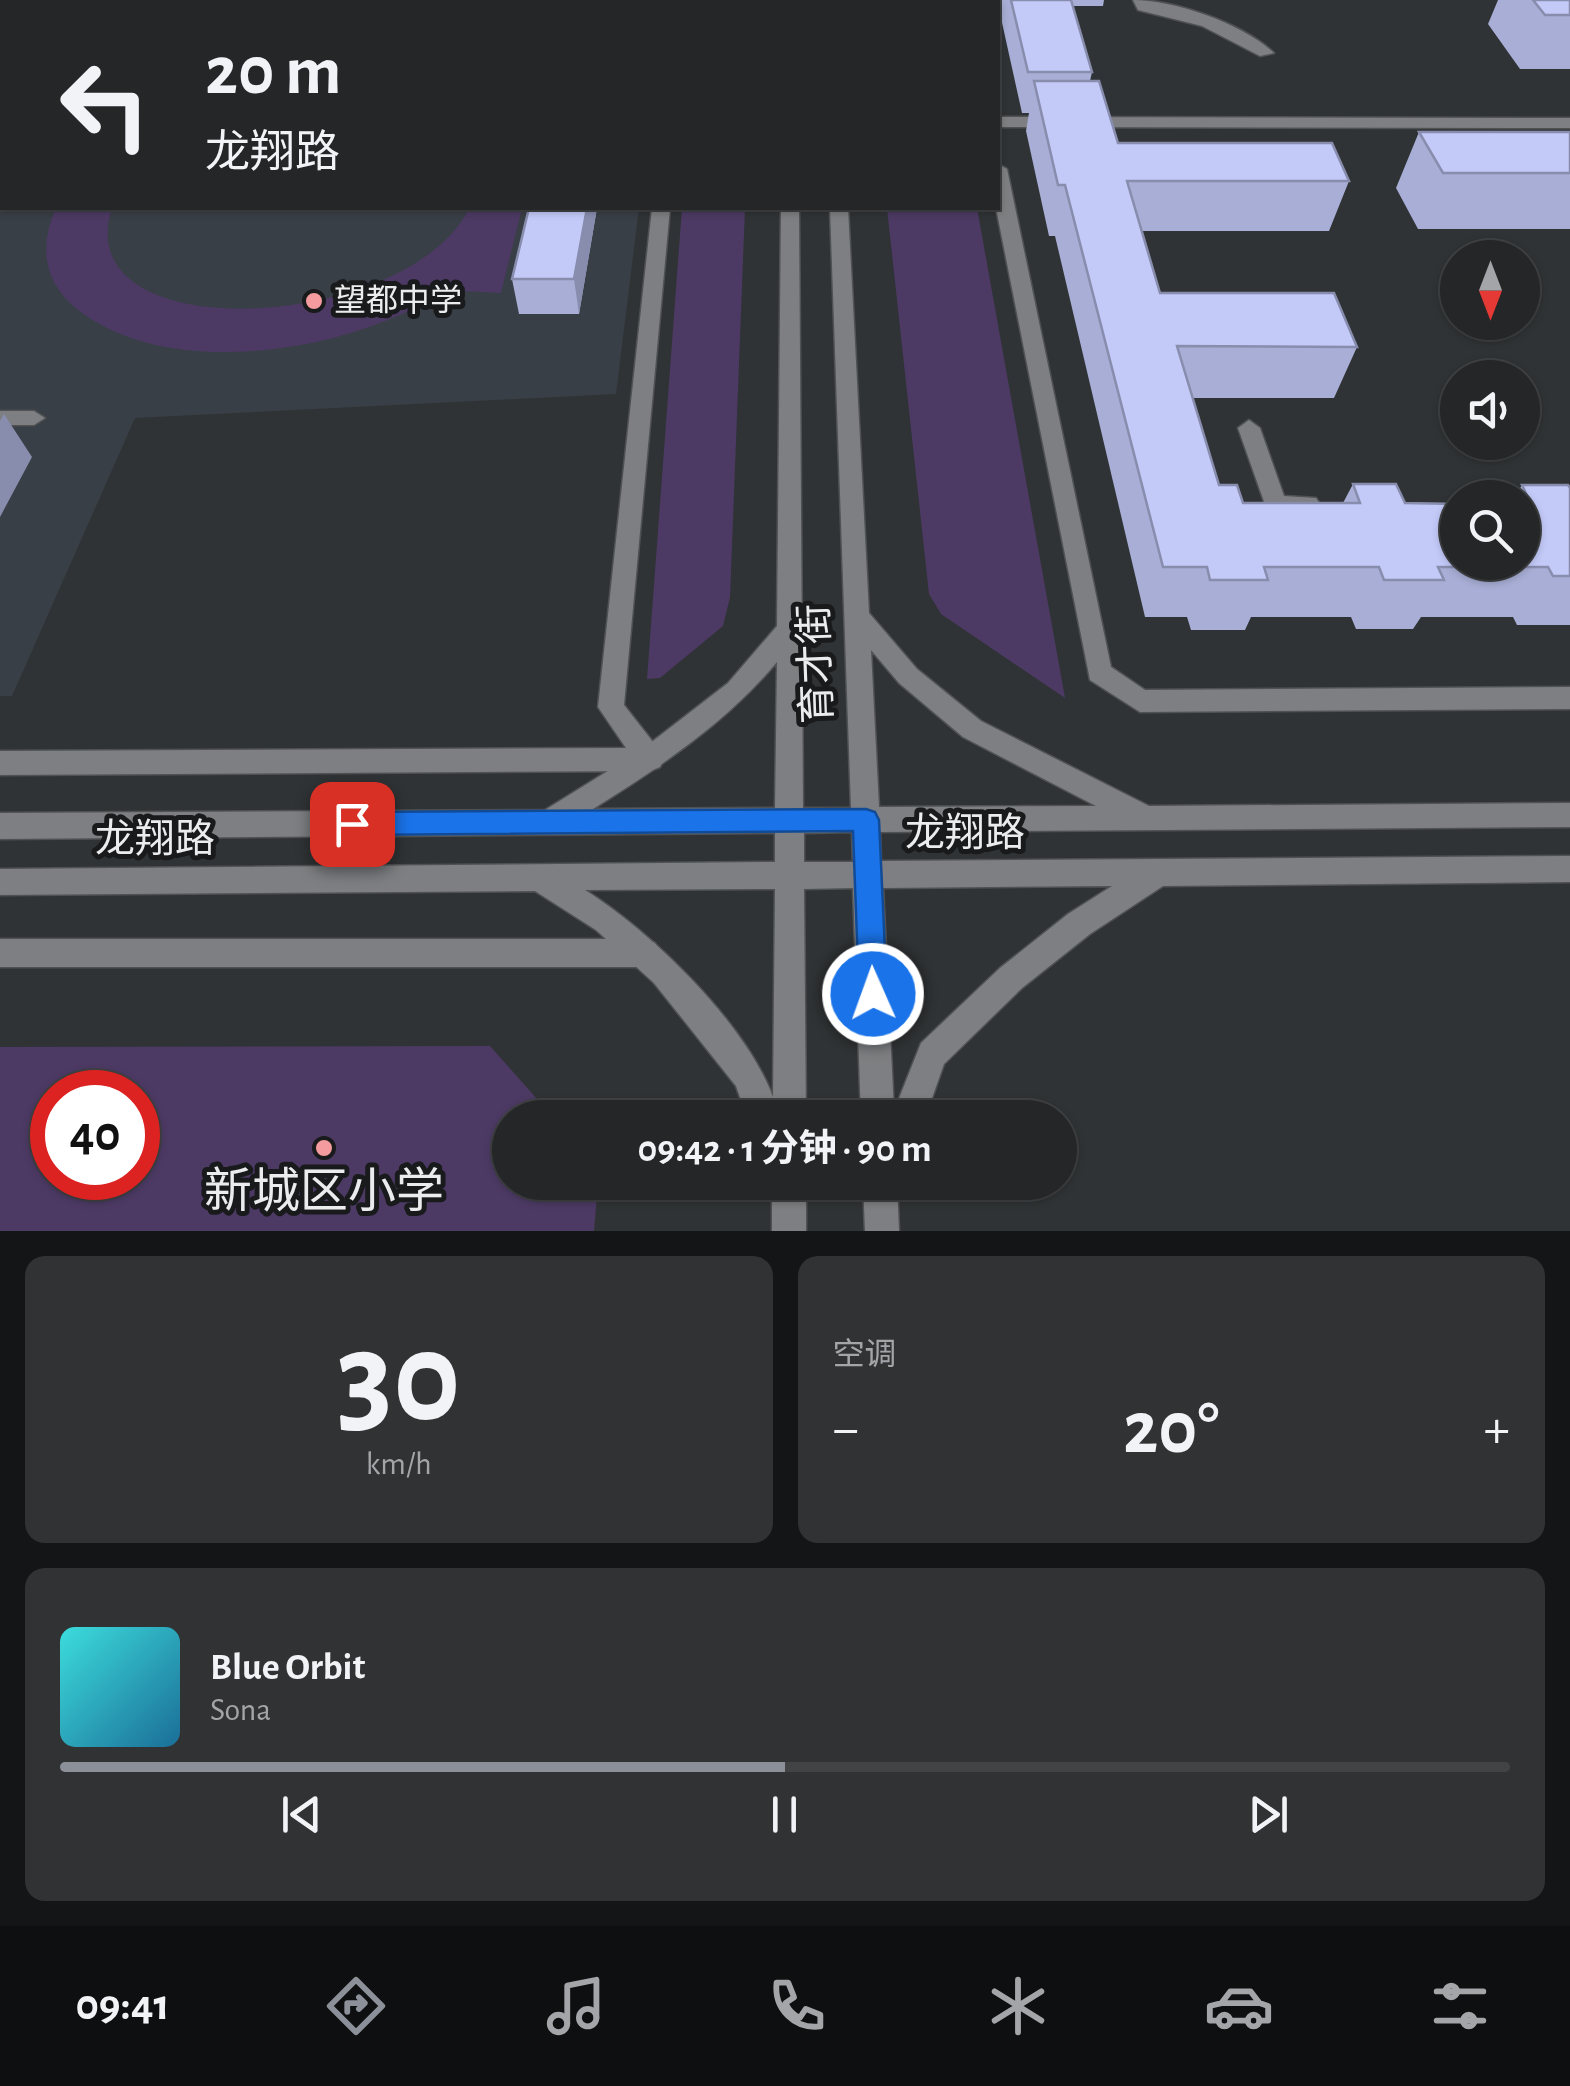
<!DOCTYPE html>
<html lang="zh">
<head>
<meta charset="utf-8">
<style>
	:root { --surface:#242628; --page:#303234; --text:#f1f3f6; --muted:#a3a5a8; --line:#414345; --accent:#8c9099 }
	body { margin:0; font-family:"Alegreya Sans","Noto Sans SC",sans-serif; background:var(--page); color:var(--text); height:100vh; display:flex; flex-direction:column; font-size:38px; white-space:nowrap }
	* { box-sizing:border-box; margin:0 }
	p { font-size:32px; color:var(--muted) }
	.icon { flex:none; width:55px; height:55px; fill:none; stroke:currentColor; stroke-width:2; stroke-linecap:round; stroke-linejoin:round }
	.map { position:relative; height:1231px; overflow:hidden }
	.drawer { display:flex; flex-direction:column; gap:25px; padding:25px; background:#141516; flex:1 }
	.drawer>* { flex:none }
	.hud { position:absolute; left:0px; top:0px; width:1000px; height:210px; box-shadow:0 2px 8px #0004,0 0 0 2px var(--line); background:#242628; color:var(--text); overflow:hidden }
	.needle { width:65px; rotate:180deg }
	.controls { position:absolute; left:1440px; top:240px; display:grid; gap:20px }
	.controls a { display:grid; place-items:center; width:100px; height:100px; border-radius:50%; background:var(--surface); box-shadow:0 2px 8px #0004,0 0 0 2px var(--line); font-size:50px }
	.speed { position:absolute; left:30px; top:1070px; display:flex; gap:20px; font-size:50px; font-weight:700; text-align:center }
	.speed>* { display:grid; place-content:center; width:130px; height:130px; border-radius:50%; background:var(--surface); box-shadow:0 2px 8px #0004,0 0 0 2px var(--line); line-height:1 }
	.speed .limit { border:15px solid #d22; background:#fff; color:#111 }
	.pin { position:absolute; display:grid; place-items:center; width:85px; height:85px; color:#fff; margin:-42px; border-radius:20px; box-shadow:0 5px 15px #0006 }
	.me { position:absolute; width:110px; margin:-55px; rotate:358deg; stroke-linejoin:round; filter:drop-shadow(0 0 8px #0008) }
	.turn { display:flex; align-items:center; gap:35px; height:210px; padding:0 40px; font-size:45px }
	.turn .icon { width:130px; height:130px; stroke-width:2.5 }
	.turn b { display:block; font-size:70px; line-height:85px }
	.big { font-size:75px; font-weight:700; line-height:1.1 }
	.drawer .widget { flex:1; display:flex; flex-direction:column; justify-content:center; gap:15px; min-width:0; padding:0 35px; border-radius:20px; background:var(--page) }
	.drawer .dial { align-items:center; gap:0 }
	.dial b { font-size:130px; line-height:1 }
	.song { display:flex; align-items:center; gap:30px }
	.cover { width:120px; height:120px; border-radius:15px; background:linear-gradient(135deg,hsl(180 70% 55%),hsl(200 70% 35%)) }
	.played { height:10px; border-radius:5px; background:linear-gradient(90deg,var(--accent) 50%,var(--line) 50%) }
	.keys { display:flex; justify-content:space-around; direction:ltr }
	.heat { display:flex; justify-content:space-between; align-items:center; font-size:55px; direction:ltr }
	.drawer .tiles { flex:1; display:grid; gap:25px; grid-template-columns:1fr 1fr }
	.widget:last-child { grid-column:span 2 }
	.trip { position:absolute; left:492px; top:1100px; width:585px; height:100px; border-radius:50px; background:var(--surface); box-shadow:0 2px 8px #0004,0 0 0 2px var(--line); font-weight:700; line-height:100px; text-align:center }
	.menu { display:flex; height:160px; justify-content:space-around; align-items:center; background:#0e0f10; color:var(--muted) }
	.menu .icon { width:70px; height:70px }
	.menu .on { color:var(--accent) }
	.menu b { font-size:45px; color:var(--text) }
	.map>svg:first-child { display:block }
</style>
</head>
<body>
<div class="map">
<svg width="1570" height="1231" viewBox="0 0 1570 1231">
	<rect width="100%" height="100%" fill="#303335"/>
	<path fill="#393f46" d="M0 0H664L2 2V208H639L616 394 135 418 12 696H0Z"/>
	<path fill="#4c3a64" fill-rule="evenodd" d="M56 208H112C65 353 411 331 469 208H522L501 293C484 292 465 290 448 292 436 294 425 304 414 309 395 317 376 325 357 331 274 358 149 367 77 309 43 282 39 246 56 208Z
		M682 208H745L730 597 723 626 660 678 647 679Z
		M887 208H977L1065 698 941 614 929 594Z
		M490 1046 553 1117 510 1118V1182L598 1183 594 1231H0V1047ZM138 1092V1178H52V1092Z"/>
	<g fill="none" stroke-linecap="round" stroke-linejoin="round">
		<defs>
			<path id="service" d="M956 0H972V2H957Z
				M1133 0C1174 0 1242 23 1274 53L1260 56 1202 26 1138 10Z
				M998 117 1570 118V128L998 127Z
				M998 164 1007 169 1111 667 1145 690 1570 687V709L1140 712 1090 680 996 208Z
				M0 411H34L45 418 34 425H0Z
				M1249 420 1260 428 1284 496 1316 498 1320 504 1316 510H1267L1238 428Z"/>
			<path id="minor" d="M652 208H670L624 705 660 751 664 759 660 767 650 771 0 775V751L626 748 598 707Z
				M0 939H644L655 943 659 953 655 963 644 967H0Z"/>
			<path id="tertiary" d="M783 0H799V2H784Z
				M819 0H835L836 2H821Z
				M781 208H799L803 808H851L830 208H848L869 613 917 669 981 721 1149 806 1570 803V827L880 832 881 861 1570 856V882L1163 886 1090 934 1022 988 944 1064 925 1118H861L853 888 804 889 806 1118H747L736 1086 654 983 596 930 535 891 0 895V869L775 862V833L0 839V813L545 810 640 751 728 683 777 626ZM871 650 899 683 963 737 1096 806 879 807ZM777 662 775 808 593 809C660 767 726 723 777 662ZM852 832 853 862H804V833ZM1112 886 1068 914 1000 968 921 1043 894 1111 883 888ZM775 889 773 1097C746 1024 651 931 585 890Z
				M772 1182H806V1231H772Z
				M863 1182H897L899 1231H865Z"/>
		</defs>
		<use href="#service" stroke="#4f5153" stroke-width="3"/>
		<use href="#minor" stroke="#4f5153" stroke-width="3"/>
		<use href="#tertiary" stroke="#4f5153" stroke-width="3"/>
		<use href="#service" fill="#7d7f82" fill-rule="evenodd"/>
		<use href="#minor" fill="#7d7f82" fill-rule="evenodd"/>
		<use href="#tertiary" fill="#7d7f82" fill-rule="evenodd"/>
	</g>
	<path fill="#a8aed5" d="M0 0H124L122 2H2V13H0Z
		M997 0H1104L1103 6H1072L1092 72 1090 81 1118 143 1349 181 1329 231H1142L1160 293 1357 347 1334 398H1192L1219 485 1243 503H1343L1353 484 1405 503 1522 562V498H1514L1522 485 1570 488V625H1517L1513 617H1421L1413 629H1356L1351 617H1251L1245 630H1191L1187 617H1145L1055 236H1049L1026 131 1029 113H1022Z
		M1498 0H1570V69H1520L1488 24Z
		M1419 132H1570V229H1418L1396 188Z
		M529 208H597L579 314H519L512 279Z"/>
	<path fill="#888dae" d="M109 0H124L122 2H110Z
		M587 208H597L579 314 574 279Z
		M4 414 32 457 0 517V421Z"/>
	<path fill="#c3caf8" stroke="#888dae" stroke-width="2.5" d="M577 0H619V2H577Z
		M1011 0H1071L1092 72H1028Z
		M1533 0H1570V15H1545Z
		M1034 81H1099L1118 143H1332L1349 181H1127L1160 293H1334L1357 347 1177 346 1219 485H1237L1243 503H1360L1353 484H1396L1405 503 1458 504V562H1522V504H1531L1522 485H1568L1570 488V576H1553L1548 567H1438L1444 580H1384L1379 567H1264L1268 580H1210L1207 567H1163L1065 185H1058Z
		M1419 132H1570V173H1443Z
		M529 208H587L574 279H512Z"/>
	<path fill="#1a73e8" stroke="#114b97" stroke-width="2.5" d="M866 809 875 812 879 820 887 994 883 1004 873 1008 863 1004 859 994 853 831 352 835 343 832 339 824 343 816 352 812Z"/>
	<g fill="#f49b9f" stroke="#191a1b" stroke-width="4">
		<circle cx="314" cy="301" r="10"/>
		<circle cx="324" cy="1148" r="10"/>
	</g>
	<g text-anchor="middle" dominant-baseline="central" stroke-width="10" stroke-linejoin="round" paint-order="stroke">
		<g font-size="32" fill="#ebecee" stroke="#191a1b" text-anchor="start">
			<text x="334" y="301">望都中学</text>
		</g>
		<g font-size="40" fill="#ebecee" stroke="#191a1b">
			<text transform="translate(817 664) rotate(-92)">育才街</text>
			<text x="965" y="834">龙翔路</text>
			<text x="155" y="840">龙翔路</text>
		</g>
		<g font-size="48" fill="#ebecee" stroke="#191a1b">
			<text x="324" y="1193">新城区小学</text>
		</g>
	</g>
</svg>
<div class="controls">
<a><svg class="needle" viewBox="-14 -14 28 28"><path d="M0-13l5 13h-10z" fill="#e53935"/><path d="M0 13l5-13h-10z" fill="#a3a5a8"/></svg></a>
<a><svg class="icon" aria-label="sound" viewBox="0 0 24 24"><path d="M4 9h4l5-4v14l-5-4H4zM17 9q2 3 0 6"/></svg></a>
<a><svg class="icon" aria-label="search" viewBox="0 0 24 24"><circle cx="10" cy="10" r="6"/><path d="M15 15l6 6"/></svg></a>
</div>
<div class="speed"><div class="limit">40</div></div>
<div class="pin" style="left:352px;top:824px;background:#d93025"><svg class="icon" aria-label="arrive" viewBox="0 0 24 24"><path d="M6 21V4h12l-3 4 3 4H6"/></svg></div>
<svg class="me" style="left:873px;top:994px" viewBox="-20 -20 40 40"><circle r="17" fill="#1a73e8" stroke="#fff" stroke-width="3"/><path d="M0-11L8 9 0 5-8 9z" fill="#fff"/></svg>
<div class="trip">09:42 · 1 分钟 · 90 m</div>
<div class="hud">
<div class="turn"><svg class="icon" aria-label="left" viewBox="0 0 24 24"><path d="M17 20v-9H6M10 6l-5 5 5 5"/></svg><div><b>20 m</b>龙翔路</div></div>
</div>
</div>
<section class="drawer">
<div class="tiles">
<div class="widget dial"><b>30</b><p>km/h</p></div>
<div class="widget"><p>空调</p>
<div class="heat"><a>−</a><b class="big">20°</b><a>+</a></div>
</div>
<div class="widget">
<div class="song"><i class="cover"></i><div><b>Blue Orbit</b><p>Sona</p></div></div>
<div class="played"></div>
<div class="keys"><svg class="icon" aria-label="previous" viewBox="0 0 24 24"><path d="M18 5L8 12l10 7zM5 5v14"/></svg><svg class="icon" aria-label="pause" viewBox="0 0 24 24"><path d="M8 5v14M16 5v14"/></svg><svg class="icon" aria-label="next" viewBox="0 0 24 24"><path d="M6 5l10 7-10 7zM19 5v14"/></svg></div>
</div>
</div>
</section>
<nav class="menu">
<b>09:41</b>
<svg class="icon on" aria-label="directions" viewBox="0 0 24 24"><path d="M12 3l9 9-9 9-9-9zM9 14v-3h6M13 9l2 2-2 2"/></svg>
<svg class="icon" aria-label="music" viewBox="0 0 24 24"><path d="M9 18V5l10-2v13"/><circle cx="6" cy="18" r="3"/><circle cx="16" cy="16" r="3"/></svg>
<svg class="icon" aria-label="phone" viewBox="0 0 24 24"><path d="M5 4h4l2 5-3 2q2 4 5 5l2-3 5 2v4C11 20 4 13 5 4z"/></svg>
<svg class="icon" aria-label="climate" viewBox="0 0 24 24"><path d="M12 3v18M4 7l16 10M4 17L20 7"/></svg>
<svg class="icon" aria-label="car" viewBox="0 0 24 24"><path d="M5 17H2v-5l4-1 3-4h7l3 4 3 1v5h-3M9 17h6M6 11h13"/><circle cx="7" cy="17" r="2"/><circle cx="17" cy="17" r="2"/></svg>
<svg class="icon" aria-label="filters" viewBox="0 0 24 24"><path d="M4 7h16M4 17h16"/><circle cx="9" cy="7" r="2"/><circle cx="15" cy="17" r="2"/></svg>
</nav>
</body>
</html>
